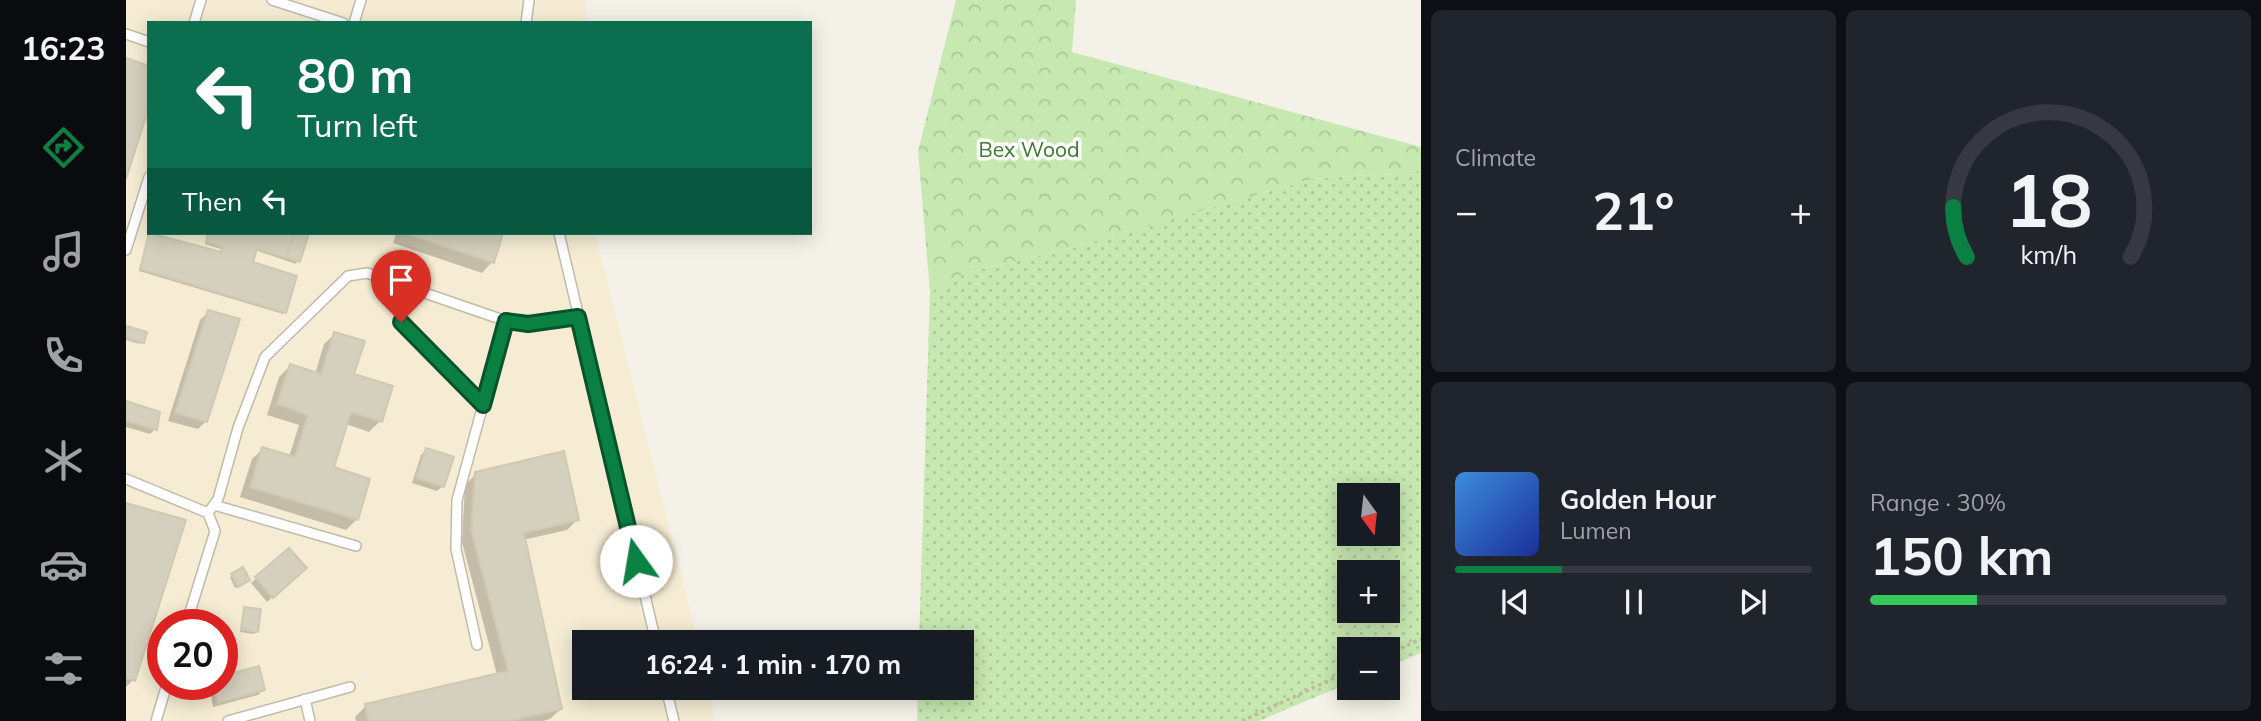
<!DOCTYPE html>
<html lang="en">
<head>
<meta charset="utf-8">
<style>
	:root { --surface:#171b24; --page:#20242c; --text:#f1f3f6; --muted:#9ea1a6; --line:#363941; --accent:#0b8043 }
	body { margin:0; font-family:Mulish,sans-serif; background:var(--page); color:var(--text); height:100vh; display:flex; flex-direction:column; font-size:26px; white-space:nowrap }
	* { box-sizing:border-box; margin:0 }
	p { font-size:23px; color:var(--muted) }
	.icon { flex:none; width:38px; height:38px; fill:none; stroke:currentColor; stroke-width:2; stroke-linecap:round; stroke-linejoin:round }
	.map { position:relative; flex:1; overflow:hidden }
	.side { display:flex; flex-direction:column; gap:10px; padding:10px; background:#0d0f14; width:840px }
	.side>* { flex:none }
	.top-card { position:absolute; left:21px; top:21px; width:665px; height:214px; border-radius:0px; box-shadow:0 4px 18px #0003; background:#0b6e4f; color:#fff; overflow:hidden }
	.needle { width:46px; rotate:165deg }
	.controls { position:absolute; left:1211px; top:483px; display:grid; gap:14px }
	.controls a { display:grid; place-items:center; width:63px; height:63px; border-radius:0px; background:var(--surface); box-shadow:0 4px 18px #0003; font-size:35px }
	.speed { position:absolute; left:21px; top:609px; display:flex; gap:14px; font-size:35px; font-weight:700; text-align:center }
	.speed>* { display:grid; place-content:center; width:91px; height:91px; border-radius:50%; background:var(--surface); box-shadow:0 4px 18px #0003; line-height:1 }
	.speed .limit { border:10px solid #d22; background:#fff; color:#111 }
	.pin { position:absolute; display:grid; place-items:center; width:60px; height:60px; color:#fff; margin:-72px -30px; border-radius:50% 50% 50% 0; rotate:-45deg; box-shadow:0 0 7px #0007 }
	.pin .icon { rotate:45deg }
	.me { position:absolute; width:77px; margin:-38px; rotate:347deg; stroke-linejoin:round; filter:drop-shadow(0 0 5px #0008) }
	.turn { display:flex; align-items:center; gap:24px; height:147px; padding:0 35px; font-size:32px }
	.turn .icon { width:91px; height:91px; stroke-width:2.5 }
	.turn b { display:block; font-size:49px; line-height:60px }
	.then { display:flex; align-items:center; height:66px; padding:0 35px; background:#0003; gap:14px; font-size:26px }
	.big { font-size:52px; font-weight:700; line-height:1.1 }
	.side .widget { flex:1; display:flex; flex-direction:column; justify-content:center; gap:10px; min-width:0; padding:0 24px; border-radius:10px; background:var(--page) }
	.side .dial { align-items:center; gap:0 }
	.dial svg { height:182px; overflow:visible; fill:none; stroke:var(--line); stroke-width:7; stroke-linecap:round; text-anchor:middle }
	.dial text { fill:var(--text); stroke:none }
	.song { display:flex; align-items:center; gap:21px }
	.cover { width:84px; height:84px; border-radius:10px; background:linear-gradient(135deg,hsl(210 70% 55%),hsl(230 70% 35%)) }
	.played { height:7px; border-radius:4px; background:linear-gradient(90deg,var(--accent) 30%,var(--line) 30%) }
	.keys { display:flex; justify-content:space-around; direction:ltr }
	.heat { display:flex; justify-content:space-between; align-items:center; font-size:38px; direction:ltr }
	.charge { height:10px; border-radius:5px; background:linear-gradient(90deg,#34c759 30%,var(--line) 0) }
	.side .tiles { flex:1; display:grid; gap:10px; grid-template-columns:repeat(2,1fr) }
	.trip { position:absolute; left:446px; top:630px; width:402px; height:70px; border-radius:0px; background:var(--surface); box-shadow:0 4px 18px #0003; font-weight:700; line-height:70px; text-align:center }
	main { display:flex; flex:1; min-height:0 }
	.tab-bar { display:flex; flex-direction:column; width:126px; justify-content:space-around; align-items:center; background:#090b0e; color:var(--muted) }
	.tab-bar .icon { width:49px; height:49px }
	.tab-bar .on { color:var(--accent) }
	.tab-bar b { font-size:32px; color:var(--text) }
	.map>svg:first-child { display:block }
</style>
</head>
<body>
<main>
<nav class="tab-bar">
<b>16:23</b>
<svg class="icon on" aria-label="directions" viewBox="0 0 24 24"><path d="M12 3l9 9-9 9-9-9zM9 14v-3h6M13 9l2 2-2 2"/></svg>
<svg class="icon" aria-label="music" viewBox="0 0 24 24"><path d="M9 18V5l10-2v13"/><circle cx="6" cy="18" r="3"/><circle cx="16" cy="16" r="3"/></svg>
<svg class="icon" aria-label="phone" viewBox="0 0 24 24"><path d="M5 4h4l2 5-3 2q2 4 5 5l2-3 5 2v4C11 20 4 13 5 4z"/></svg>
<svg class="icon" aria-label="climate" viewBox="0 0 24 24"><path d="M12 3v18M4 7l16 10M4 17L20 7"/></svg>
<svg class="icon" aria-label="car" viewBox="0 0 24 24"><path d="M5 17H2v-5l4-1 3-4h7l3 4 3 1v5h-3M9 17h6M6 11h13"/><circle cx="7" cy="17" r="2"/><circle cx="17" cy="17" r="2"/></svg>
<svg class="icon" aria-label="filters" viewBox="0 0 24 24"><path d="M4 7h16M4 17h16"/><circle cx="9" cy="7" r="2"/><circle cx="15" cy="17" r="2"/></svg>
</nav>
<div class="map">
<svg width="1295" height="721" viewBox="0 0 1295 721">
	<defs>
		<pattern id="grass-dots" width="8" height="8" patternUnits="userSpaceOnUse" patternTransform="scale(1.75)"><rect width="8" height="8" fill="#c7e8b1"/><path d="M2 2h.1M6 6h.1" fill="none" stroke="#acc899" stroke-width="1.8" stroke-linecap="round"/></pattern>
		<pattern id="forest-crowns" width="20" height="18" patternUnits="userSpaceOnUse" patternTransform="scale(1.75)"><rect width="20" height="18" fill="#c7e8b1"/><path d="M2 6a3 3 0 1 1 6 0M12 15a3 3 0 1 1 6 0" fill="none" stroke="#acc899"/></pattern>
	</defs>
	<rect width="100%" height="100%" fill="#f4f2e8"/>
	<path fill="#f5ecd3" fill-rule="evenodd" d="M0 0H460V23H23V233H469L572 642H458V688H584L588 721H0ZM37 625H96V684H37Z"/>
	<path fill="url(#grass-dots)" fill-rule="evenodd" d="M1295 171V653L1262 667V649H1223V683L1133 721H791L792 688H836V642H793L804 292 836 274 949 247 1186 179ZM1223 495H1262V534H1223ZM1223 572H1262V611H1223Z"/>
	<path fill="url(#forest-crowns)" d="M830 0H950L946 52 1295 147V171L1186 179 949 247 836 274 804 292 792 151Z"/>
	<path fill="#0003" d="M24 233 94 254 95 249 79 244 82 233H182L170 264 129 250 125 263 159 312 157 314 13 271Z
		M270 233H376L366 262 356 273 267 243Z
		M82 312 80 421 72 429 42 421 74 320Z
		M0 327 16 342 14 344 0 340Z
		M209 334 226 375 254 421 243 432 220 424 206 468 231 519 220 530 114 497 126 459 137 449 163 457 173 425 141 415 153 377 164 366 189 374 198 344Z
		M0 403 29 429 24 434 0 427Z
		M300 450 317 486 311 491 286 483 295 455Z
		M350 474 451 520 441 530 397 540 435 709 424 719 417 721H230L229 717 240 706 371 675 336 542 339 485Z
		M0 505 7 680 0 687Z
		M162 550 173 573 141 602 125 583Z
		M116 570 120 582 109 588 104 577Z
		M119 609 130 632 128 634 114 632Z
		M83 684H96L137 690 132 695 87 707Z"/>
	<path fill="#d5d0bd" stroke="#d0c9b1" stroke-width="2" d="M0 58 23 66V107L0 179Z
		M23 233 95 252 96 247 80 242 82 233H168L160 258 131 249 127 262 171 276 160 313 14 269Z
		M168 233H183L174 262 160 258Z
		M278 233H377L368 263Z
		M82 310 114 319 81 422 49 413Z
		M0 326 21 332 18 343 0 338Z
		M208 332 239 341 228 374 267 386 256 422 225 412 208 467 244 479 232 520 124 487 136 447 169 457 182 415 151 404 164 364 195 374Z
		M0 401 34 412 31 430 0 421Z
		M300 448 328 457 318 487 290 478Z
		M438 451 453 520 398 533 436 709 383 721H242L239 704 382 671 345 530 349 472Z
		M0 503 60 520 9 681 0 678Z
		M163 548 181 568 147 598 129 577Z
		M117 567 124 580 112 587 105 574Z
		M118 607 135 609 132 632 115 630Z
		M133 666 139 690 92 703 87 684H96V676Z"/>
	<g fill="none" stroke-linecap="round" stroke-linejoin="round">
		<defs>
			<path id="service" d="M146 0 217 23
				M68 23 75 0
				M228 23 235 0
				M400 23 403 0
				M0 34 23 42
				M433 233 530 642
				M0 250 23 177
				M275 322 357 406
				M0 479 82 513
				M88 505 230 546
				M82 513 92 499 112 428 139 357 222 276 241 273 380 321 402 324 452 317
				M60 625 89 531 82 513
				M351 645 330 549 331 500 380 321
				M540 688 548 721
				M179 699 184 721
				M30 721 41 684
				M102 721 224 687"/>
		</defs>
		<use href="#service" stroke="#bfbbab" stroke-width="12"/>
		<path stroke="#c1ba9c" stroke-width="3.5" stroke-dasharray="3.5 3.5" stroke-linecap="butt" d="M1262 654 1295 639
			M1116 721 1223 671"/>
		<use href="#service" stroke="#fff" stroke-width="9"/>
	</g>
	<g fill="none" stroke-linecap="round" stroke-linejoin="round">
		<defs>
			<path id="route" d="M275 322 357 405 380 321 402 324 452 317 510 561"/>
		</defs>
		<use href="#route" stroke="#07532c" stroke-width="18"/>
		<use href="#route" stroke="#0b8043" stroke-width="12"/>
	</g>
	<g text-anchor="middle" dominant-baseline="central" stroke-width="7" stroke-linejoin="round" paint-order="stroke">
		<g font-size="21" fill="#3c792a" stroke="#fff">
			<text x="903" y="149">Bex Wood</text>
		</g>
	</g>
</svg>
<div class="controls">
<a><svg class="needle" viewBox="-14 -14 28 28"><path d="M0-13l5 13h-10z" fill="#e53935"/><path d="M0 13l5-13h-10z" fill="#9ea1a6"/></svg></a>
<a>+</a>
<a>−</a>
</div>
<div class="speed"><div class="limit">20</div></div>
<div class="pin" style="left:275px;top:322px;background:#d93025"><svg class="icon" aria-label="arrive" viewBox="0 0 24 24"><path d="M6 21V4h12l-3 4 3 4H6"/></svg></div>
<svg class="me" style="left:510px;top:561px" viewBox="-20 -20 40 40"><circle r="19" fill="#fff"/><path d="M0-13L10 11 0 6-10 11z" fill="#0b8043"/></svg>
<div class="trip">16:24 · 1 min · 170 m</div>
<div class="top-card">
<div class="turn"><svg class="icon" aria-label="left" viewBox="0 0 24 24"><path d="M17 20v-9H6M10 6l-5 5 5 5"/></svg><div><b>80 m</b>Turn left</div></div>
<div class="then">Then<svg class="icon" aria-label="left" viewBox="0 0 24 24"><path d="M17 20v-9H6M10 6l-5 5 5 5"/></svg></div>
</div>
</div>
<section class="side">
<div class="tiles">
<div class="widget"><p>Climate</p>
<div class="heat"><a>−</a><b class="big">21°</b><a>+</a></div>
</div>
<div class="widget dial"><svg viewBox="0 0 100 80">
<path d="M14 69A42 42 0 1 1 86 69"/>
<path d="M14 69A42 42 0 0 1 8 47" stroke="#0b8043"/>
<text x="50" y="56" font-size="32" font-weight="700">18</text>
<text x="50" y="72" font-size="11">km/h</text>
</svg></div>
<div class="widget">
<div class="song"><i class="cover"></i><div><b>Golden Hour</b><p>Lumen</p></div></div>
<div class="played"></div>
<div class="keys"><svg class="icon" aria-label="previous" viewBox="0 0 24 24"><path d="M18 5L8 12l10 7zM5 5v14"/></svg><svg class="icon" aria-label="pause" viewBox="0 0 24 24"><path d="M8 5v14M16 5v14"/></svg><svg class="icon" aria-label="next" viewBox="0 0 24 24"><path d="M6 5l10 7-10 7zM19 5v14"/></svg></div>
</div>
<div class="widget"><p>Range · 30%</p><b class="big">150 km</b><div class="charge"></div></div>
</div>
</section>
</main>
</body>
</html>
